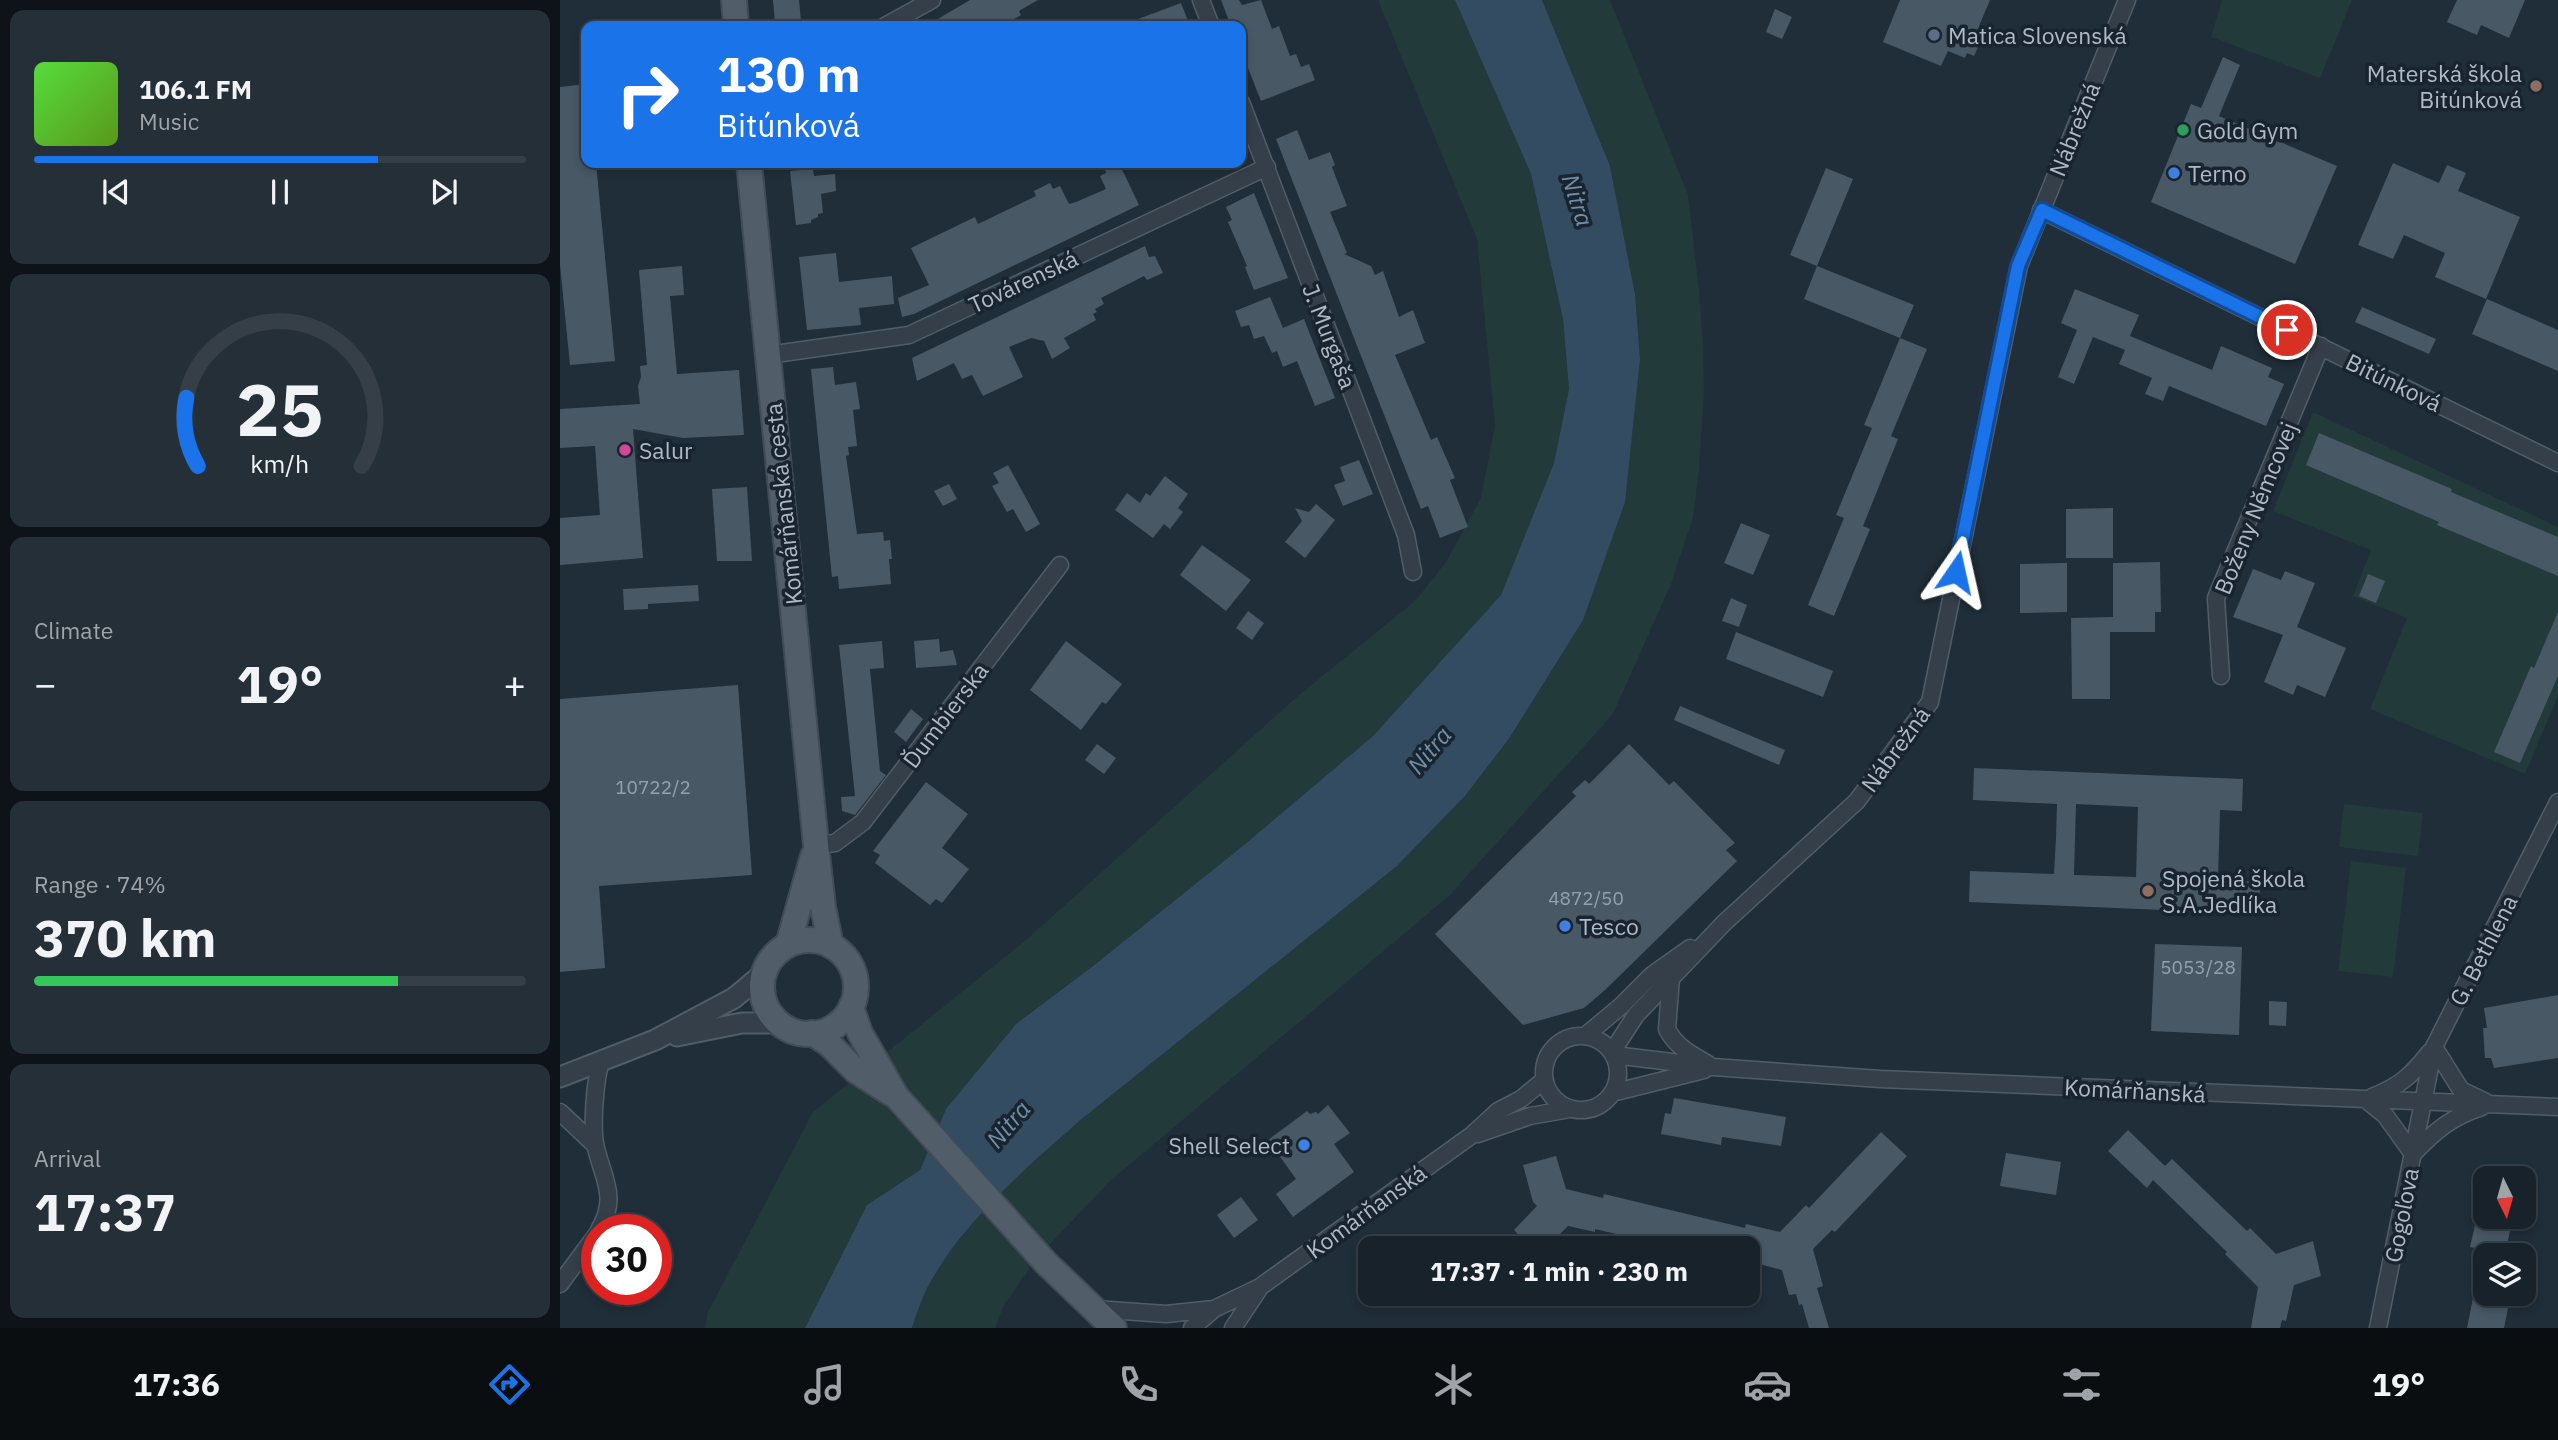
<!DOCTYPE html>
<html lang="en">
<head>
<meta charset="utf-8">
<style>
	:root { --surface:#18222b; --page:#252f37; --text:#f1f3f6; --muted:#9fa4a9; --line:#363f47; --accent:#1a73e8 }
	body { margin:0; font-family:"IBM Plex Sans",sans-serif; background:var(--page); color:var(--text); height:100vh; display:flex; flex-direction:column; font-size:26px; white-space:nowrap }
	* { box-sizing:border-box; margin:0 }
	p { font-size:23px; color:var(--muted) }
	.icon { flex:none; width:38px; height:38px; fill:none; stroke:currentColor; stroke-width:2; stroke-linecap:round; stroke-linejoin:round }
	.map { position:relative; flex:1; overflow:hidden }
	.side { display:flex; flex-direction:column; gap:10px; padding:10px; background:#0d1318; width:560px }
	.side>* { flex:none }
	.guide { position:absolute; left:21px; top:21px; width:665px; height:147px; border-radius:14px; box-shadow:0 4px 10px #0003,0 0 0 2px var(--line); background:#1a73e8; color:#fff; overflow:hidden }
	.needle { width:46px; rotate:175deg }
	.fabs { position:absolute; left:1913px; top:1166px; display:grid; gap:14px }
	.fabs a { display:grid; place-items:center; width:63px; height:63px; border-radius:14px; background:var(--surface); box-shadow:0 4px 10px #0003,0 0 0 2px var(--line); font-size:35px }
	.speed { position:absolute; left:21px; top:1214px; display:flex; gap:14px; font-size:35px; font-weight:700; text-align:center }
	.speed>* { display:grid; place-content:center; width:91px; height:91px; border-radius:50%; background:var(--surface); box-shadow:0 4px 10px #0003,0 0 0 2px var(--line); line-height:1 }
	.speed .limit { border:10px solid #d22; background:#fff; color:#111 }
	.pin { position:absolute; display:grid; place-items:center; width:60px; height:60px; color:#fff; margin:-30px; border:4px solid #fff; border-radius:50%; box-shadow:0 2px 7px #0007 }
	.me { position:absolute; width:77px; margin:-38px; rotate:11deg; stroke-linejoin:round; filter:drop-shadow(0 0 5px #0008) }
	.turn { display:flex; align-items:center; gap:24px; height:147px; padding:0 21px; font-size:32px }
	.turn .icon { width:91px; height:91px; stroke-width:2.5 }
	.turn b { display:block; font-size:49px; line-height:60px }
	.big { font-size:52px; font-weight:800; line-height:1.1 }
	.side .card { flex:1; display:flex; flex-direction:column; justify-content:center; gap:10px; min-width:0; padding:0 24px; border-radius:14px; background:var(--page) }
	.side .dial { align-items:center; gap:0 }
	.dial svg { height:182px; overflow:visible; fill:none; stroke:var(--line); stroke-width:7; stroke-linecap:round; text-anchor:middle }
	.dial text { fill:var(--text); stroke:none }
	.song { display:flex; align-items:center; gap:21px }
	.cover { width:84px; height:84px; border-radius:10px; background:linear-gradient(135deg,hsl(110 70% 55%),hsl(90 70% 35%)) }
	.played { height:7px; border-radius:4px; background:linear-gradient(90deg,var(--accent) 70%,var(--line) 70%) }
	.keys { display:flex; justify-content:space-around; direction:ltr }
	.heat { display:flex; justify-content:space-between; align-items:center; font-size:38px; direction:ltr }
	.charge { height:10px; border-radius:5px; background:linear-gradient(90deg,#34c759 74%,var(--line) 0) }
	.trip { position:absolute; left:798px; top:1236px; width:402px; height:70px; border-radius:14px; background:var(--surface); box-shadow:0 4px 10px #0003,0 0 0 2px var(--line); font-weight:800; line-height:70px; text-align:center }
	.dock { display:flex; height:112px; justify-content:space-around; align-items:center; background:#0a0e11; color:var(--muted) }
	.dock .icon { width:49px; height:49px }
	.dock .current { color:var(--accent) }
	.dock b { font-size:32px; color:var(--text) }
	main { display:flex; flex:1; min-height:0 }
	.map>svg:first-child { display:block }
</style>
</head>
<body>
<main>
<section class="side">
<div class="card">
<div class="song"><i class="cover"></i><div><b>106.1 FM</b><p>Music</p></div></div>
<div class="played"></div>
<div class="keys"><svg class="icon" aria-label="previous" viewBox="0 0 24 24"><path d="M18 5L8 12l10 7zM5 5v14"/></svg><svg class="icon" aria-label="pause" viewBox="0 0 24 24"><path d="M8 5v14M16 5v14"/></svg><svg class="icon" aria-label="next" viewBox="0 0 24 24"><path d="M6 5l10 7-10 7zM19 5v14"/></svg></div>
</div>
<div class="card dial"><svg viewBox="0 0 100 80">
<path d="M14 69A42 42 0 1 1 86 69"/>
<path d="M14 69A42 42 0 0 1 9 39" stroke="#1a73e8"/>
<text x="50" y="56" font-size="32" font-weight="700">25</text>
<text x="50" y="72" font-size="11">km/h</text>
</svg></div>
<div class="card"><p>Climate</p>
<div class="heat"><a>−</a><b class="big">19°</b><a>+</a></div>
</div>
<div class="card"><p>Range · 74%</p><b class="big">370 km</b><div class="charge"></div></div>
<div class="card"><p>Arrival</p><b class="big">17:37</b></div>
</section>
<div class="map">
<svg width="1998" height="1328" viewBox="0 0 1998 1328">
	<rect width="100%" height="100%" fill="#202e39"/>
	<path fill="#223a3a" d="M818 0H895L971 174 1003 319 1009 389 994 463 941 595 813 736 684 845 533 966 456 1024 386 1109 360 1170 307 1205 245 1328H145L148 1312 253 1112 466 940 738 696 856 600 886 562 921 498 935 425 917 239Z
		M982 0H1050L1128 195 1139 291 1143 344 1144 393 1139 469 1133 517 1111 584 1053 714 889 896 550 1181 476 1259 444 1305 435 1328H352C357 1313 362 1297 370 1283 402 1223 471 1163 523 1118L837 866 905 796 948 740 1080 359 1075 294 1050 166Z
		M1662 0H1792L1760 78 1651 37Z
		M1753 412 1998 527V696L1965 774 1810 709 1847 618 1793 596 1811 550 1713 511Z
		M1784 804 1863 813 1858 856 1779 847Z
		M1791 861 1846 868 1833 977 1778 971Z"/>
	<path fill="#334c61" d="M895 0H982L1050 166 1075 294 1080 359 1065 502 1023 620 948 740 905 796 837 866 523 1118C471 1163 402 1223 370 1283 362 1297 357 1313 352 1328H245L307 1205 360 1170 386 1109 456 1024 533 966 684 845 813 736 941 595 994 463 1009 389 1003 319 971 174Z"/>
	<path fill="#485865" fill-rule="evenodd" d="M213 0H239L241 21 215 23Z
		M410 0H478L459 11 461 15 451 21 454 26H366Z
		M661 0H679L682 5 701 0 712 29 719 26 730 56 736 54 741 67 749 64 755 80 701 101 681 50V26H671Z
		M1340 0H1430L1419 26 1426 29 1414 56 1407 53 1405 58 1388 51 1381 66 1323 42Z
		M1897 0H1965L1949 38 1921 25 1917 35 1887 22Z
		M621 3 630 26H562V25Z
		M1215 9 1232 17 1222 39 1206 32Z
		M1663 57 1680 65 1659 116 1777 166 1735 264 1591 202 1631 104 1641 108Z
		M26 84V163H36L55 361 10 365 0 265V87Z
		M737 130 749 160 770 152 775 165 772 167 787 206 770 212 787 253 784 254 811 266 815 275 823 271 839 317 853 310 865 343 835 355 871 440 877 437 895 478 890 480 908 527 880 538 868 506 861 509 716 139Z
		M559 163 579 205 354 314 342 317 338 298 369 285 351 248 415 217 418 224 476 196 474 191 490 183 493 189 500 186 509 204 516 202 546 189 540 176 546 173 545 169Z
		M1833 163 1879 183 1887 165 1906 173 1898 191 1960 217 1926 299 1875 277 1885 253 1844 235 1833 259 1798 245Z
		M1266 168 1293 179 1257 266 1230 255Z
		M253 169 254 176 275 174 276 191 261 194 263 213 258 214V217L251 220V223L236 225 230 171Z
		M694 193 728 278 694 290 685 267 687 266 668 222 672 220 666 207Z
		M585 246 589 257 595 256 603 273 587 280 584 276 541 298 544 304 535 309 537 312 533 314 536 320 504 338 510 348 492 359 484 341 471 338 449 347 463 377 423 396 412 375 402 379 394 363 357 381 352 358Z
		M276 253 279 282 332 276 334 304 299 308 301 325 247 330 239 257Z
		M122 266 124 295 110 296 117 374 179 370 184 435 123 438 73 429 83 558 0 565V518L40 515 35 446 0 448V409L80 404 78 386 81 377 80 366 87 365 79 270Z
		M1257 266 1354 305 1340 338 1244 299Z
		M1515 289 1579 315 1570 336 1652 370 1661 346 1712 368 1708 377 1724 384 1706 426 1609 386 1603 401 1585 394 1592 378 1559 364 1565 350 1533 337 1514 384 1498 377 1517 330 1501 323Z
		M710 297 723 328 744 319 775 398 755 406 737 361 723 367 717 351 712 353 704 336 694 339 689 325 681 327 675 311Z
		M1927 299 1998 330V371L1912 334Z
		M1802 307 1876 339 1869 354 1795 322Z
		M1340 338 1367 349 1331 436 1338 439 1303 526 1310 529 1274 616 1248 605 1284 518 1276 515 1312 428 1304 425Z
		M273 367 275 385 296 382 300 409 293 410 297 446 288 447 289 455 286 456 297 534 323 532 324 541 330 540 332 559H329L331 584 279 589 278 576 272 577 251 369Z
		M1759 433 1892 489 1891 492 1998 537V576L1877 525 1879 522 1746 465Z
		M799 460 813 494 783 506 774 485 785 481 780 467Z
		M448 465 480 524 466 532 453 509 447 512 432 486 439 483 433 473Z
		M605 476 628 494 618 508 623 512 610 529 604 524 593 538 555 510 567 493 580 503 586 493 590 496Z
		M389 484 397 499 383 506 374 491Z
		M187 487 192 561H157L152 489Z
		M756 504 775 520 745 558 725 542 742 521 735 508 749 512Z
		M1553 508V558H1506V509Z
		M1181 523 1210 535 1193 575 1164 563Z
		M642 545 691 580 666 611 620 575Z
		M1600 562 1601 612H1595V632H1550V699H1512L1511 618 1553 617V563Z
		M1507 563V612L1460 613V564Z
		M1693 569 1721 580 1725 571 1755 583 1737 627 1786 648 1765 697 1737 685 1733 695 1704 682 1723 635 1673 617Z
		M1808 574 1825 581 1816 603 1799 596Z
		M138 585 139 601 88 604V609L64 610 63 589Z
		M1171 598 1187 605 1179 627 1162 621Z
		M688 611 704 623 692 640 676 628Z
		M1998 612V676L1960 763 1934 752 1971 666 1974 668Z
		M1176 632 1273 671 1263 697 1166 659Z
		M379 639 380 652 393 650 397 665 356 668 354 641Z
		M322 641 324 668 310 669 320 771 326 775 295 815 282 811 281 797 295 796 279 645Z
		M506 641 562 684 546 704 542 702 521 730 470 690Z
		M178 685 192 875 39 886 45 968 0 972V699Z
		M1120 706 1225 750 1219 765 1114 720Z
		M351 709 363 719 346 742 334 732Z
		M537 744 556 758 544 774 525 760Z
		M1069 744 1109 785 1114 781 1175 843 1166 850 1177 861 1045 990 1024 1008 963 1025 875 934 1016 796 1012 792 1025 780 1029 784Z
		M1414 768 1683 779 1682 811 1660 810 1658 880 1700 882 1699 914 1409 902 1410 871 1494 874 1496 838 1497 804 1413 800ZM1516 804 1578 807 1576 877 1514 875Z
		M366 782 408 814 382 848 409 869 382 903 376 899 370 905 315 863 320 855 313 851Z
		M1595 944 1682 947 1679 1035 1591 1031Z
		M1998 995V1058L1934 1068 1931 1058H1925L1923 1028H1927L1924 1008Z
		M1709 1001 1727 1002 1726 1026 1709 1025Z
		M1114 1098 1226 1117 1221 1146 1162 1137 1161 1145 1101 1134 1105 1113 1111 1114Z
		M768 1105 790 1133 774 1144 794 1172 733 1217 716 1194 736 1179 708 1140 747 1111 750 1114 756 1112 758 1114Z
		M1568 1130 1605 1166 1612 1159 1687 1231 1690 1228 1716 1254 1753 1241 1761 1276 1734 1285 1726 1321 1722 1320 1720 1328H1691L1698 1287 1665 1254 1667 1252 1593 1180 1587 1188 1548 1151Z
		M1321 1132 1347 1156 1275 1232 1272 1230 1253 1249 1263 1286 1257 1288 1269 1328H1249L1242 1304 1239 1305 1236 1294 1229 1295 1222 1270 1188 1261V1248H1116L1035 1229V1232L1008 1226 986 1248H972L954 1230 977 1206 973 1202 963 1165 996 1156 1006 1189 1043 1198 1044 1194 1185 1228 1186 1224 1220 1232 1246 1205 1249 1208Z
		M1446 1153 1501 1162 1496 1195 1440 1186Z
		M681 1197 698 1220 674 1238 657 1215Z
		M1917 1216H1953L1945 1255H1923L1924 1250 1910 1247Z
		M1914 1293H1951L1944 1328H1907Z"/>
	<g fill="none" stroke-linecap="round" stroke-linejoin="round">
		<defs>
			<path id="minor" d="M641 0 651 26
				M325 26 372 0
				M681 102 846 535 853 572
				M1481 210 1998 463
				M208 355 349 335 707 167
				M1661 676 1656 598 1761 346
				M256 845 275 843 303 822 500 565
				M1111 978 1107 1029C1115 1046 1132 1055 1148 1064
				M1025 1036 1061 1006 1092 975 1130 948
				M984 1073a37 37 0 1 1 74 0a37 37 0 1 1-74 0Z
				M1874 1047 1901 1090 1926 1102
				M1052 1052 1076 1015 1164 923 1297 801 1370 702 1459 266 1567 0
				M1054 1055 1153 1067 1320 1079 1998 1107
				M1052 1093 1144 1070
				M1812 1097C1840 1086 1851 1076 1870 1052
				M1805 1099 1825 1115 1853 1154
				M0 1112 35 1145
				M918 1134 970 1116 1010 1109
				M1853 1154C1875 1131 1891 1117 1922 1107
				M39 1230C58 1197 44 1181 36 1148 31 1129 35 1080 41 1061
				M0 1284 37 1234
				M535 1309 606 1314 654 1309
				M632 1328 654 1309 700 1287 711 1279 912 1135 938 1111 961 1099 984 1080
				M673 1328 699 1289
				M1818 1328 1874 1047 1998 802"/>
			<path id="tertiary" d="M117 1036 182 1023H220
				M0 1077 95 1040 174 998 205 972"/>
			<path id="primary" d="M174 0 176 26
				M189 163 256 845 263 907 271 946
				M202 987a47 47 0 1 1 94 0a47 47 0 1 1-94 0Z
				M228 945 253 856
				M291 1007 300 1033 336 1096 486 1263 554 1328
				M252 1033 269 1044 296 1071 332 1094"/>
		</defs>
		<use href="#minor" stroke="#515d67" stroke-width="19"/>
		<use href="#tertiary" stroke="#515d67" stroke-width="23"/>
		<use href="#primary" stroke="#404b56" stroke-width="28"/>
		<use href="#minor" stroke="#343f49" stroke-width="16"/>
		<use href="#tertiary" stroke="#343f49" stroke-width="19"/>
		<use href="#primary" stroke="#515e6a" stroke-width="24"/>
	</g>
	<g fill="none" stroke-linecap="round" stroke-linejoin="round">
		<defs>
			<path id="route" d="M1396 572 1458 266 1482 210 1727 330"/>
		</defs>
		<use href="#route" stroke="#114b97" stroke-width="18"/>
		<use href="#route" stroke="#1a73e8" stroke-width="12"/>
	</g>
	<circle fill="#5c6f8a" stroke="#19242e" stroke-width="2.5" cx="1374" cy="35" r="7"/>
	<g fill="#8d6e63" stroke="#19242e" stroke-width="2.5">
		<circle cx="1976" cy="86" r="7"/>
		<circle cx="1588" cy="891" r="7"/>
	</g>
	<circle fill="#2e9e5b" stroke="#19242e" stroke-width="2.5" cx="1623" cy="130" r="7"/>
	<g fill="#3f7fe0" stroke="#19242e" stroke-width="2.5">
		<circle cx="1614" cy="173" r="7"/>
		<circle cx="1005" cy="926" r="7"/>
		<circle cx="744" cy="1145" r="7"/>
	</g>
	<circle fill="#d1479c" stroke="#19242e" stroke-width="2.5" cx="65" cy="450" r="7"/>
	<g text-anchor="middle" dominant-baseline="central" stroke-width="7" stroke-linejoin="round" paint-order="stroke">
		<g font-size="19" fill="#94a2ae">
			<text x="93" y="787">10722/2</text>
			<text x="1026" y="898">4872/50</text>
			<text x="1638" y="967">5053/28</text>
		</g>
		<g font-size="23" fill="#aebac6" stroke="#19242e" text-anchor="start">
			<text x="1388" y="35">Matica Slovenská</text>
			<text x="1962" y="73" text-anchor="end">Materská škola<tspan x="1962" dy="26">Bitúnková</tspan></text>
			<text x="1637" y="130">Gold Gym</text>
			<text x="1628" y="173">Terno</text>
			<text x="79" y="450">Salur</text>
			<text x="1602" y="878">Spojená škola<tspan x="1602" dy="26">S.A.Jedlíka</tspan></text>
			<text x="1019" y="926">Tesco</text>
			<text x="730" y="1145" text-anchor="end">Shell Select</text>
		</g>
		<g font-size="23" fill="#aebac6" stroke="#19242e">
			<text transform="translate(1514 129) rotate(-68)">Nábrežná</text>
			<text transform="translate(463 281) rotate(-25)">Továrenská</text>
			<text transform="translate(770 336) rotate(69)">J. Murgaša</text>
			<text transform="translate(1834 382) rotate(26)">Bitúnková</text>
			<text transform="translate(223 504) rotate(-96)">Komárňanská cesta</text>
			<text transform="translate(1695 508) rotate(-68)">Boženy Němcovej</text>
			<text transform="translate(385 715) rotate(-53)">Ďumbierska</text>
			<text transform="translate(1335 749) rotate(-54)">Nábrežná</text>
			<text transform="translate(1923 950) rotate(-63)">G. Bethlena</text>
			<text transform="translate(1575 1090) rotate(3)">Komárňanská</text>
			<text transform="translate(806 1211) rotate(-36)">Komárňanská</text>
			<text transform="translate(1841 1215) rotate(-79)">Gogoľova</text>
		</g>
		<g font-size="24" font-style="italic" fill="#6e8faa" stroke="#19242e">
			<text transform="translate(1018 200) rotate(72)">Nitra</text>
			<text transform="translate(869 750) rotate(-50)">Nitra</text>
			<text transform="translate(448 1124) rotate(-50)">Nitra</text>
		</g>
	</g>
</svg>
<div class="fabs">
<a><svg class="needle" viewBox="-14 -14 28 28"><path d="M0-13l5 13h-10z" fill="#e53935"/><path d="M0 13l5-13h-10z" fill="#9fa4a9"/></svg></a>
<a><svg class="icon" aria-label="layers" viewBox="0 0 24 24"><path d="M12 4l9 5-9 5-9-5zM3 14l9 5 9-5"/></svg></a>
</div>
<div class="speed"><div class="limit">30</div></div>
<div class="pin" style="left:1727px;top:330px;background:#d93025"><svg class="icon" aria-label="arrive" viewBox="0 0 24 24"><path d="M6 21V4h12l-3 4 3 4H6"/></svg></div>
<svg class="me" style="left:1396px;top:572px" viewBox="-20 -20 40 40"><path d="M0-17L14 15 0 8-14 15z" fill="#1a73e8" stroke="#fff" stroke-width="4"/></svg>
<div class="trip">17:37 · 1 min · 230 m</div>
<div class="guide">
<div class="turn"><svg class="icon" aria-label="right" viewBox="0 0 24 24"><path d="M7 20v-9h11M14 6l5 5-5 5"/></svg><div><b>130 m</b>Bitúnková</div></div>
</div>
</div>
</main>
<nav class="dock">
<b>17:36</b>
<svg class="icon current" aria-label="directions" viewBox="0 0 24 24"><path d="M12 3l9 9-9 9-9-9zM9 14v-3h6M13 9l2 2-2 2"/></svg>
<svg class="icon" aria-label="music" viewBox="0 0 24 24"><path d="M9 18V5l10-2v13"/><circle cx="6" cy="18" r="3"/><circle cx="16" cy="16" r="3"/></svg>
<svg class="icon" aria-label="phone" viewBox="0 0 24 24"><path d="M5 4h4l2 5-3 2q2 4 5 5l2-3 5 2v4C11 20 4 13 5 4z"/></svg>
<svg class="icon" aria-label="climate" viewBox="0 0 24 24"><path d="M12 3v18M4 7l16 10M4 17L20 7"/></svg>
<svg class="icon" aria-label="car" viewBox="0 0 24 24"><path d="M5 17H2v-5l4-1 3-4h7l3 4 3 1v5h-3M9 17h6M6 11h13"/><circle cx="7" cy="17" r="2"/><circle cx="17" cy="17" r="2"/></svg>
<svg class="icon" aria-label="filters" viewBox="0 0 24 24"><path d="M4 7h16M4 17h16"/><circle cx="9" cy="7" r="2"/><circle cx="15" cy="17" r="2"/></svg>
<b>19°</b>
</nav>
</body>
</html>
